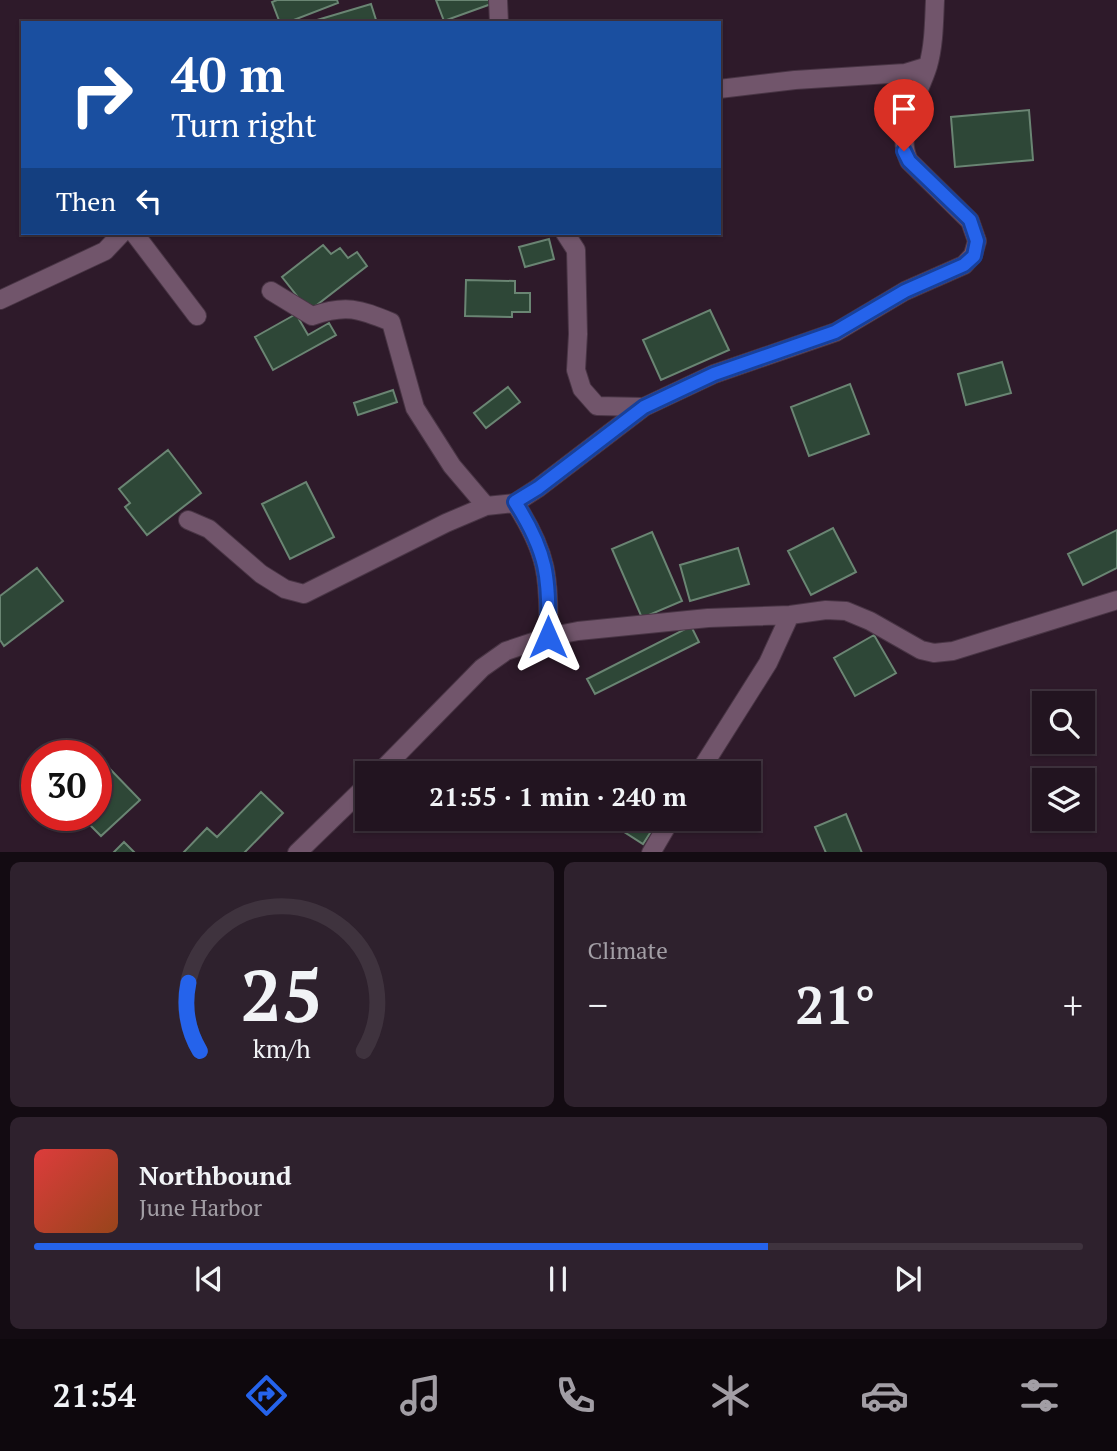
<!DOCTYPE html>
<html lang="en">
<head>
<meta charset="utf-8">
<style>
	:root { --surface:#221420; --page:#2e212d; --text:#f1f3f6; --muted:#a29ea5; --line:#3f333e; --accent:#2563eb }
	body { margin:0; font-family:"PT Serif",serif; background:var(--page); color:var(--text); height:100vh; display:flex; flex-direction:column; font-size:26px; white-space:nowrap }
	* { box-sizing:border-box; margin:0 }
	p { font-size:23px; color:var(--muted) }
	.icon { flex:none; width:38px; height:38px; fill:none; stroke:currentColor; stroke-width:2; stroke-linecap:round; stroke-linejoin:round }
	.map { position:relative; height:852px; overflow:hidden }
	.drawer { display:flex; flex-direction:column; gap:10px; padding:10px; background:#130b12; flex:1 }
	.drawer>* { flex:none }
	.top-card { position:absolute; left:21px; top:21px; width:700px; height:214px; border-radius:0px; box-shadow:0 2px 5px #0004,0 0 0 2px var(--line); background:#1a4fa0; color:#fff; overflow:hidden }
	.tools { position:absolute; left:1032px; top:691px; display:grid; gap:14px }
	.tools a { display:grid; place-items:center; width:63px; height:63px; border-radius:0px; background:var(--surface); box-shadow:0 2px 5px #0004,0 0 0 2px var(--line); font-size:35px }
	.speed { position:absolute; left:21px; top:740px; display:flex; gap:14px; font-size:35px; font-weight:700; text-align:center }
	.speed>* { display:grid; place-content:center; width:91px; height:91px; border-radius:50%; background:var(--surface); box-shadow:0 2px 5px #0004,0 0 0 2px var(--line); line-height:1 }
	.speed .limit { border:10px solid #d22; background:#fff; color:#111 }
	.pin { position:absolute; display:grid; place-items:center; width:60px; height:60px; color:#fff; margin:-72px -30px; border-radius:50% 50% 50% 0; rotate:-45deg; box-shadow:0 0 7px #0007 }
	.pin .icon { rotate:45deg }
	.me { position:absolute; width:77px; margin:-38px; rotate:0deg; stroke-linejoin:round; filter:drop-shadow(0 0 5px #0008) }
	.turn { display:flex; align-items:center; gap:24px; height:147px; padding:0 35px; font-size:32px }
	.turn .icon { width:91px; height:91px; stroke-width:2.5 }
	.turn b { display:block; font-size:49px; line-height:60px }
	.then { display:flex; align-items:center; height:66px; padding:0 35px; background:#0003; gap:14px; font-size:26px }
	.big { font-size:52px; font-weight:700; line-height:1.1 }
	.drawer .card { flex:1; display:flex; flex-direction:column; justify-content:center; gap:10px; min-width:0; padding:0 24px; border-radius:10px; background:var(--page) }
	.drawer .dial { align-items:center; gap:0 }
	.dial svg { height:182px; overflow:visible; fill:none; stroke:var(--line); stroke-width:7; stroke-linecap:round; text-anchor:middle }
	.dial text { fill:var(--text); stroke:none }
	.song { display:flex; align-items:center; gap:21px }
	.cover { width:84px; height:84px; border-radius:10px; background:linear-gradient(135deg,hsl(0 70% 55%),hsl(20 70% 35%)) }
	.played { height:7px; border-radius:4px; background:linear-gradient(90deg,var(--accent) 70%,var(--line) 70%) }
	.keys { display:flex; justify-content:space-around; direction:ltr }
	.heat { display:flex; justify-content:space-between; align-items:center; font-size:38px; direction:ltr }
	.drawer .tiles { flex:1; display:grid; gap:10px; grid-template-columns:1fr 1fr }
	.card:last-child { grid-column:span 2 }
	.trip { position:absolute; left:355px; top:761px; width:406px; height:70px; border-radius:0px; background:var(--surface); box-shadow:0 2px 5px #0004,0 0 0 2px var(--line); font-weight:700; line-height:70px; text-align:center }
	.tab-bar { display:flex; height:112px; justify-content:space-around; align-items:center; background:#0e080d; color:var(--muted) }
	.tab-bar .icon { width:49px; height:49px }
	.tab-bar .active { color:var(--accent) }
	.tab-bar b { font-size:32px; color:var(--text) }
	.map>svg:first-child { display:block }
</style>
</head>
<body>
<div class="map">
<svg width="1117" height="853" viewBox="0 0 1117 853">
	<rect width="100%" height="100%" fill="#2e1a2a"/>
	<path fill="#2e4737" stroke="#6a8573" stroke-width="2" d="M277 0H337L338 3 286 23H280L272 2Z
		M436 0H490L491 4 444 21Z
		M371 4 377 23H307Z
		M1029 110 1033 160 955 167 951 117Z
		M549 239 554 259 525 267 519 247Z
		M323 245 331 254 340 248 348 258 357 252 367 266 309 311 282 277Z
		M466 280 515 281V293H530V312H512V317L465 316Z
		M710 310 729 350 661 380 643 340Z
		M296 314 308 335 329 323 336 335 273 370 255 337Z
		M1002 362 1011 393 966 405 958 374Z
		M850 384 869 434 809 456 791 407Z
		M508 387 520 402 486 428 474 413Z
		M393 390 397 402 358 415 354 403Z
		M168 450 201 493 147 535 125 507 130 503 119 489Z
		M306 482 334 537 290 559 262 504Z
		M833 528 856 572 811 595 788 551Z
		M1117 530V568L1083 585 1068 554Z
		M652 532 682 601 642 618 612 549Z
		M738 548 749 584 690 601 680 565Z
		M37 568 63 601 4 646 0 640V596Z
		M691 626 699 642 595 694 587 679Z
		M874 635 896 673 855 696 834 658Z
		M109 768 140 800 101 836 81 816H96V779Z
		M261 792 283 813 244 853H183L207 828 217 837Z
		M846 814 862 853H826L815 827Z
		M604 819H659L643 844Z
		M124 842 135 853H113Z"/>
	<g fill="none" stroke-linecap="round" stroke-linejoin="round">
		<defs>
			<path id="minor" d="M498 0 499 23
				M719 89 795 80 905 73 928 66
				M134 233 197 316
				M565 233 576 250 578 334 576 370 582 389 597 406 644 407
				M271 291 312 316C346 304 359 309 391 322L415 408 452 466 486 506
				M0 300 105 251 122 233
				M188 520 209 529 261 574 285 589 304 594 446 523 486 506 515 503
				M548 637C550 578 547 552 515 503L538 488 644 407 714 374 836 332 905 291 964 265 973 255 977 241 970 221 909 161C894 129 919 96 928 66 934 45 934 22 935 0
				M378 774 482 668 506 651 548 637 578 631 708 618 790 615 826 610 846 611 870 621 921 650 934 653 953 651 1117 600
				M698 774 768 663 790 615
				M297 853 368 784
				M651 853 671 819"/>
		</defs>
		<use href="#minor" stroke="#493545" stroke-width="20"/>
		<use href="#minor" stroke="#71556b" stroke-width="18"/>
	</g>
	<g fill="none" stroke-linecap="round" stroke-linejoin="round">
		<defs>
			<path id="route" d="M548 637C550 578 547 552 515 502L538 488 644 407 714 374 835 332 905 291 964 265 974 256 977 241 970 220 909 161 904 151"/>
		</defs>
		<use href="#route" stroke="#184099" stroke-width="18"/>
		<use href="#route" stroke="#2563eb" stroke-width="12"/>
	</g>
</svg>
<div class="tools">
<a><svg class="icon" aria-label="search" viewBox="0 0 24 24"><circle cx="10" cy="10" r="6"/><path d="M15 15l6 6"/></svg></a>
<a><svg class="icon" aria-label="layers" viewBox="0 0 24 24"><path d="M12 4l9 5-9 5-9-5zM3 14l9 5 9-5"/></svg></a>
</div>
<div class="speed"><div class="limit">30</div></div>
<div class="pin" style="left:904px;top:151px;background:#d93025"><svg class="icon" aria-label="arrive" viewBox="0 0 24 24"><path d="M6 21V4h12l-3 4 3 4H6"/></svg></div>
<svg class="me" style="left:548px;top:637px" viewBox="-20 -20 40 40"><path d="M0-17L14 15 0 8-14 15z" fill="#2563eb" stroke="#fff" stroke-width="4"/></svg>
<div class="trip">21:55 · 1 min · 240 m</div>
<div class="top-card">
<div class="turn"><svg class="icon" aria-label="right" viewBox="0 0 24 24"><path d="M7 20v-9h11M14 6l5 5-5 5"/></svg><div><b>40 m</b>Turn right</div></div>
<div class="then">Then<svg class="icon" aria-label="left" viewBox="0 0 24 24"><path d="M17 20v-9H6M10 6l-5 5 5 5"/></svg></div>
</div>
</div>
<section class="drawer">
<div class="tiles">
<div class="card dial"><svg viewBox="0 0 100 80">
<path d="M14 69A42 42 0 1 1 86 69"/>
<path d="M14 69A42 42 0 0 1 9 39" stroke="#2563eb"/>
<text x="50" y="56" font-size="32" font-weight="700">25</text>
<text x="50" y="72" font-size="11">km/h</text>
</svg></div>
<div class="card"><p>Climate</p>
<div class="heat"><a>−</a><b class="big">21°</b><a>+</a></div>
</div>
<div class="card">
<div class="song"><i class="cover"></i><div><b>Northbound</b><p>June Harbor</p></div></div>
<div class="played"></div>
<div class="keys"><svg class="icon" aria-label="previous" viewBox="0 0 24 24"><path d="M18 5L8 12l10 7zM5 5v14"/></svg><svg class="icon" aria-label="pause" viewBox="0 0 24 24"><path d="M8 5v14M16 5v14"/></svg><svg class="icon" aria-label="next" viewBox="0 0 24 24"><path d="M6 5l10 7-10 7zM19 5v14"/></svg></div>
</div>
</div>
</section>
<nav class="tab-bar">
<b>21:54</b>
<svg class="icon active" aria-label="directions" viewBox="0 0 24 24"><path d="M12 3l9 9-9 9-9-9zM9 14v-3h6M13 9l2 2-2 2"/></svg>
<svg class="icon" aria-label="music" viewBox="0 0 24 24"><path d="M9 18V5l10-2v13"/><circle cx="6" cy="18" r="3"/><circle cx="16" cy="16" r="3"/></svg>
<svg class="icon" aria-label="phone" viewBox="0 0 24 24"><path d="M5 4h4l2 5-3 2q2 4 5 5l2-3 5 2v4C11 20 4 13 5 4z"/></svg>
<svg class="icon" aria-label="climate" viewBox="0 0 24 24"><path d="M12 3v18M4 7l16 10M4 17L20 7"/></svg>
<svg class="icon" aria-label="car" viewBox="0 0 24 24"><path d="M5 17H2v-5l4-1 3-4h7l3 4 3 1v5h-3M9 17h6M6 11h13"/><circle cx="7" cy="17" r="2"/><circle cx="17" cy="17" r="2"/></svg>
<svg class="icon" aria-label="filters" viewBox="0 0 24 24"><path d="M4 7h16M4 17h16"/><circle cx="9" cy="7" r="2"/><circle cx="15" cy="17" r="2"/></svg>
</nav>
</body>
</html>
